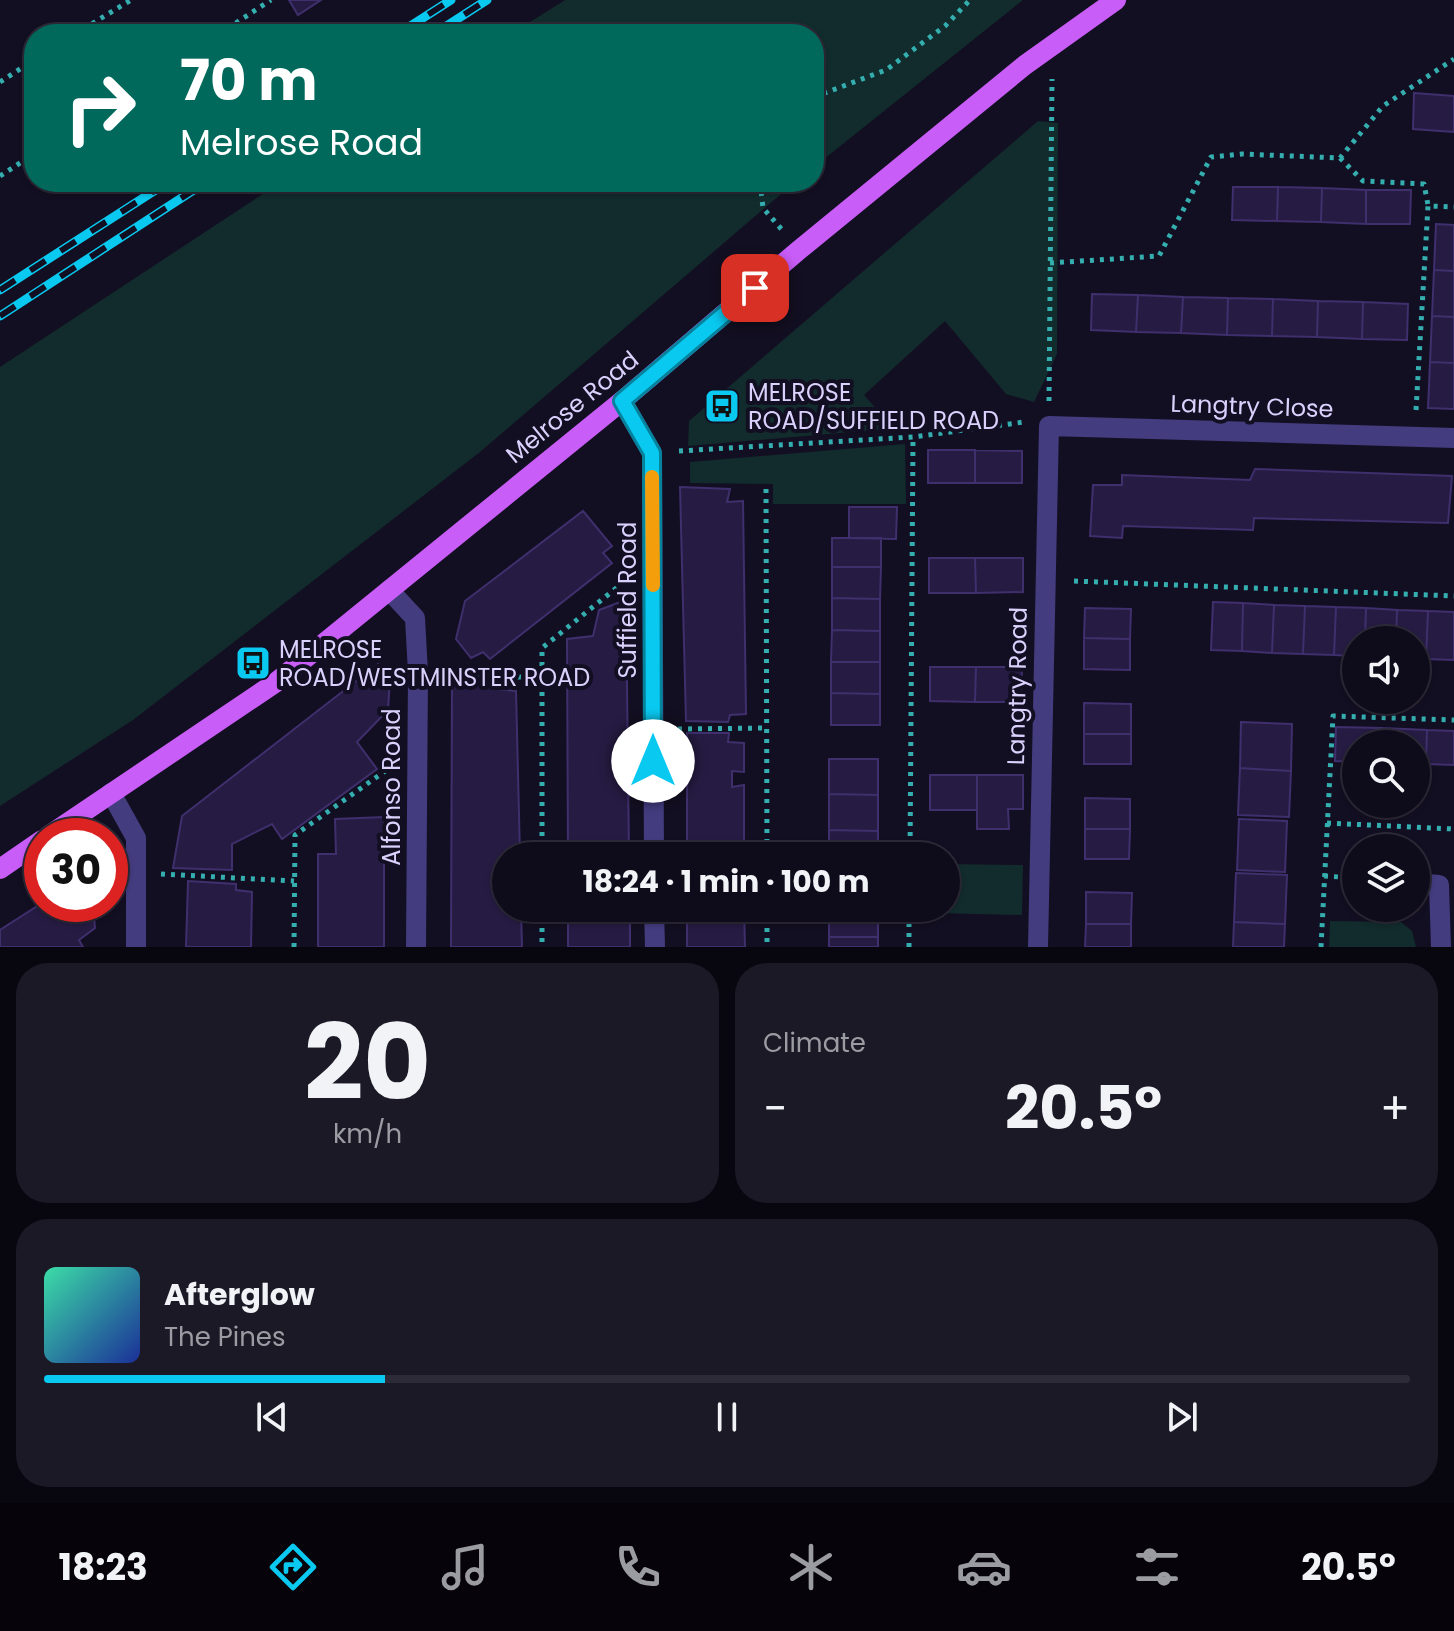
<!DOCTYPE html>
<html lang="en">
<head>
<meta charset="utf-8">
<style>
	:root { --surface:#0e0b1a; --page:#1c1927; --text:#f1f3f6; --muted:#9b9ba2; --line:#2e2b39; --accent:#0ac9f0 }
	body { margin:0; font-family:Poppins,sans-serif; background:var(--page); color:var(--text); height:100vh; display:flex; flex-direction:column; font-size:30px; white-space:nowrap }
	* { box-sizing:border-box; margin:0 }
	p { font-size:26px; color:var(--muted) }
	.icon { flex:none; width:44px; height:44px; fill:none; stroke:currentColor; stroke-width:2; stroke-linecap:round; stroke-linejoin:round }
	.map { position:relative; height:947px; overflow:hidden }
	.drawer { display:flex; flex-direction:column; gap:16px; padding:16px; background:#08060e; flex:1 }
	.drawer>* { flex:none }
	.hud { position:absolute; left:24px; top:24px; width:800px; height:168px; border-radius:32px; box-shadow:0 2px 6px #0004,0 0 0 2px var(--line); background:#00695c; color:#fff; overflow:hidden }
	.fabs { position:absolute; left:1342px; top:626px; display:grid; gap:16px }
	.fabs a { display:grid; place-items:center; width:88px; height:88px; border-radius:50%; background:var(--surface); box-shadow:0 2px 6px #0004,0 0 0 2px var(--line); font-size:40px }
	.speed { position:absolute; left:24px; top:818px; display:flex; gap:16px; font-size:40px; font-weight:700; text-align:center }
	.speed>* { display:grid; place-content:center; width:104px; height:104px; border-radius:50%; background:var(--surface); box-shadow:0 2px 6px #0004,0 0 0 2px var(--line); line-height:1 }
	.speed .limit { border:12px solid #d22; background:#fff; color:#111 }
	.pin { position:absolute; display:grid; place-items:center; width:68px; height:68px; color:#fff; margin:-34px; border-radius:16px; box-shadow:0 4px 12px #0006 }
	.me { position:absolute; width:88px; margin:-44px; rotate:0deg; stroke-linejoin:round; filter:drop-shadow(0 0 6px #0008) }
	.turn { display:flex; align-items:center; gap:28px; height:168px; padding:0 24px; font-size:36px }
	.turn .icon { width:104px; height:104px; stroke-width:2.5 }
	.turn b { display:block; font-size:56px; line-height:68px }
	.big { font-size:60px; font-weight:700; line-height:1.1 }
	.drawer .widget { flex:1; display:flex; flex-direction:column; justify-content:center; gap:12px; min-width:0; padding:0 28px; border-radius:32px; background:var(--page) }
	.drawer .dial { align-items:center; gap:0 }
	.dial b { font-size:104px; line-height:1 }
	.song { display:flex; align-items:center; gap:24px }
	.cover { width:96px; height:96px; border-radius:12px; background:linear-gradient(135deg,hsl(160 70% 55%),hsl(230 70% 35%)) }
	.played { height:8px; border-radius:4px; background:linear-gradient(90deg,var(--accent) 25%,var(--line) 25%) }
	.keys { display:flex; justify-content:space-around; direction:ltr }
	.heat { display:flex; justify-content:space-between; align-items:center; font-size:44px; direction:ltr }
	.drawer .tiles { flex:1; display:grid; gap:16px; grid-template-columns:1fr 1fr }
	.widget:last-child { grid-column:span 2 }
	.trip { position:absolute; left:492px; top:842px; width:468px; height:80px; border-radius:40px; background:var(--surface); box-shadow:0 2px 6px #0004,0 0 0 2px var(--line); font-weight:700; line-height:80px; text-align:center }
	.dock { display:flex; height:128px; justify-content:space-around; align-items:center; background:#06040a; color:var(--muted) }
	.dock .icon { width:56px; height:56px }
	.dock .selected { color:var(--accent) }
	.dock b { font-size:36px; color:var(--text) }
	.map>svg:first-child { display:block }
</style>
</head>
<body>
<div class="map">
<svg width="1454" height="947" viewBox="0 0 1454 947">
	<rect width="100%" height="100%" fill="#130f22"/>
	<path fill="#122b2c" d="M565 0H1023L814 167V34H511Z
		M1038 121 1058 123 1057 354 1034 402 1006 394 945 321 864 395 890 424 886 429 688 446 689 421Z
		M281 182H795L480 452 133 720 0 806V367Z
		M905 444 906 504H773V484L690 483V462Z
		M946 864 1023 865 1022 915 933 913V908H946Z
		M1330 921 1401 922 1412 931 1416 947H1329Z"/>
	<path fill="#261b42" stroke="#3f2f6d" stroke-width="2" d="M289 0H321L298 15Z
		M1414 93 1454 96V132L1413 129Z
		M1233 187H1278L1277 221 1232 220Z
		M1278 187 1322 188 1321 222 1277 221Z
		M1322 188 1366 190V224L1321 222Z
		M1366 190H1411L1410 224H1366Z
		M1436 224 1454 225V271L1434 270Z
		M1434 270 1454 271V317L1432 316Z
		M1092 294 1138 295 1136 332 1091 330Z
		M1138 295 1183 297 1181 333 1136 332Z
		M1183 297 1228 298 1227 335 1181 333Z
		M1228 298 1273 299 1272 336 1227 335Z
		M1273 299 1318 301 1317 337 1272 336Z
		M1318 301 1363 302 1362 339 1317 337Z
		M1363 302 1408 304 1407 340 1362 339Z
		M1432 316 1454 317V363L1430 362Z
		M1430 362 1454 363V409L1428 408Z
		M928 450H975V483H928Z
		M975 450 1022 451V483H975Z
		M1255 469 1452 476 1448 523 1254 518 1253 530 1123 526 1122 538 1090 536 1093 485H1122V475L1250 480Z
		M680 487 730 489 727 502 743 501 746 714 730 715 728 722 686 721Z
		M849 507H897L896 539 849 538Z
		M583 511 612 546 603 553 612 563 490 659 483 652 471 658 456 639 465 601Z
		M832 538H881V567H832Z
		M929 558H975L976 593H929Z
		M975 558H1023V592L976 593Z
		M832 567H881L880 599 832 598Z
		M832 598 880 599V631L832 630Z
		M626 600 629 856H568L567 639 593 636 599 610Z
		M1213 602 1243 603 1242 651 1211 650Z
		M1243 603 1274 605 1272 653 1242 651Z
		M1274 605 1305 606 1303 654 1272 653Z
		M1305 606 1336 607 1334 655 1303 654Z
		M1336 607 1366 608 1365 640H1356V656L1334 655Z
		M1085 608 1131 609 1130 639 1084 638Z
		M1366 608 1397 610 1396 640H1365Z
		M1397 610 1428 611 1426 659H1416V640H1396Z
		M1428 611 1454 612V660L1426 659Z
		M832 630 880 631V662H831Z
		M1084 638 1130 639V670L1084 669Z
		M831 662H880V694L831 693Z
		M378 664 390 678 388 710 357 742 377 769 282 839 272 824 232 844V870L173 868 182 816Z
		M930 667H976L975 702 930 701Z
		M976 667H1022L1021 702H975Z
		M452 681 499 683 497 689 516 691 520 856H506V908H521L522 947H451Z
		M831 693 880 694V725H831Z
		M1084 703 1131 704V734H1084Z
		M1241 722 1292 724 1291 771 1240 768Z
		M1336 727 1382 728 1381 744H1356V762L1335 761Z
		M1382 728 1427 730 1426 764H1416V744H1381Z
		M1427 730 1454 731V765L1426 764Z
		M687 733H729L728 742 744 743V772L732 771V787L744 785V856H687Z
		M1084 734H1131V764H1084Z
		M829 759H878V795L829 794Z
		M1240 768 1291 771 1289 817 1238 815Z
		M930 775H977V810H930Z
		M977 775H1023V809H1008L1009 829H977Z
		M829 794 878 795V831L829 830Z
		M1085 798 1130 799V829H1085Z
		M384 817V947H318V854H336L335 819Z
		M1239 819 1287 821 1285 872 1237 870Z
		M1085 829H1130L1129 859H1085Z
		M829 830 878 831V856H829Z
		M1236 873 1287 875 1285 924 1234 922Z
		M188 881 236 884V890L252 892 251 947H186Z
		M1086 892 1132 893 1131 924H1086Z
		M42 903 93 904 95 928 79 940 83 947H0V930Z
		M568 908H630V947H568Z
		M687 908H744L745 947H687Z
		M829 908H878V937H829Z
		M1234 922 1285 924 1284 947H1233Z
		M1086 924H1131V947H1085Z
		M829 937H878V947H829Z"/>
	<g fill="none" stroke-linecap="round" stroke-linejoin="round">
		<path stroke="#34aeaf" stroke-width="5" stroke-dasharray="4 6" stroke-linecap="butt" d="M75 34 131 0
			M219 34 271 0
			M0 82 34 60
			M814 97 886 70 945 26 970 0
			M1340 158 1363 181 1424 184 1428 205
			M0 176 34 154
			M760 182 763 208 783 231
			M1050 263 1159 256 1211 157 1242 154 1340 158 1383 106 1454 59
			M1049 401 1052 79
			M1416 410 1428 206 1454 207
			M679 451 913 437 1024 422
			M766 489 767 856
			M1074 581 1454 596
			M447 674 542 678
			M678 729 767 728
			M1327 823 1454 829
			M542 856V648L625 581
			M910 856 913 437
			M161 874 294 881
			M1324 876 1356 878
			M542 908V947
			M767 908V947
			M294 947 295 835 388 769
			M909 947V908
			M1321 947 1333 716 1454 720"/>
		<path stroke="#433c7f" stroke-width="20" d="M622 401 652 453 654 856
			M389 590 415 618 418 673 416 947
			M111 793 136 838V947
			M1416 883 1439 885 1441 947
			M654 908 655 947
			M1038 947 1049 426 1454 438"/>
		<path stroke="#c95df8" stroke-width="20" d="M48 836 275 683 622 401 799 250 1025 65 1116 0
			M0 869 42 840"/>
		<defs>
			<path id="rail" d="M398 34 451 0
				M434 34 487 0
				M0 290 168 182
				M0 316 206 182"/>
		</defs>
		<use href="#rail" stroke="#0ac9f0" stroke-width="9"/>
		<use href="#rail" stroke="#130f22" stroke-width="6" stroke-dasharray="18" stroke-linecap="butt"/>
	</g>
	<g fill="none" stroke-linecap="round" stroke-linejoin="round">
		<defs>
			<path id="route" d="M653 761 652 453 622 401 755 288"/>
		</defs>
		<use href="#route" stroke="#06839c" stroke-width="20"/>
		<use href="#route" stroke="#0ac9f0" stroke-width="14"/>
		<path stroke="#f59e0b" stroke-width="14" d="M652 477 653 585"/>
	</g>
	<defs>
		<symbol id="bus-square" viewBox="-11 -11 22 22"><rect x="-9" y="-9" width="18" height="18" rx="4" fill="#0ac9f0" stroke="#130f22"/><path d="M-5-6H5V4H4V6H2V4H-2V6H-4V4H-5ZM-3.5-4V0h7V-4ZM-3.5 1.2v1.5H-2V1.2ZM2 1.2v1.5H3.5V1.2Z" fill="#111"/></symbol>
	</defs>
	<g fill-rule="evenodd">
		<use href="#bus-square" x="702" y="386" width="40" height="40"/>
		<use href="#bus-square" x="233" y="643" width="40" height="40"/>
	</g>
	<g text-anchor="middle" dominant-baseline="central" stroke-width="8" stroke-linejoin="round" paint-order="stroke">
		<g font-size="24" fill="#dad1fd" stroke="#130f22" text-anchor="start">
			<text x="748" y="392">MELROSE<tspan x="748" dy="28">ROAD/SUFFIELD ROAD</tspan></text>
			<text x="279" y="649">MELROSE<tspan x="279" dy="28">ROAD/WESTMINSTER ROAD</tspan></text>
		</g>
		<g font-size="24" fill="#dad1fd" stroke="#130f22">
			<text transform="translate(1252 406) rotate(2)">Langtry Close</text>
			<text transform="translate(572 407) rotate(-39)">Melrose Road</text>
			<text transform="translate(627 600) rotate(-90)">Suffield Road</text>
			<text transform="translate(1017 686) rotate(-89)">Langtry Road</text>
			<text transform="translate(391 787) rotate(-90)">Alfonso Road</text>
		</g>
	</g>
</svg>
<div class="fabs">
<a><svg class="icon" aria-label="sound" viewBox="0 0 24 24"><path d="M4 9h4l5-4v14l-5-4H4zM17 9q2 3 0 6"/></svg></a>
<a><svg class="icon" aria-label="search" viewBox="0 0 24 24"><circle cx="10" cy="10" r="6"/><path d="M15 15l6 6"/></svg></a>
<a><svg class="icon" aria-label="layers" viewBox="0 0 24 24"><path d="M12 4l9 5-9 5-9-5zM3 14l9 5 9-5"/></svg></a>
</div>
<div class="speed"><div class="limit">30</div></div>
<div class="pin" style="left:755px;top:288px;background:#d93025"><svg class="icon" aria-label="arrive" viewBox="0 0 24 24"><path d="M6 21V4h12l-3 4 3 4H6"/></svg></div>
<svg class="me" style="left:653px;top:761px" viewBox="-20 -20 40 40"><circle r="19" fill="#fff"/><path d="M0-13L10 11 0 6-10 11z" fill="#0ac9f0"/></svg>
<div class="trip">18:24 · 1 min · 100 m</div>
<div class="hud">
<div class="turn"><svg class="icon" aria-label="right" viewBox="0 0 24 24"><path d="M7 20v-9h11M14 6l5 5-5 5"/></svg><div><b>70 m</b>Melrose Road</div></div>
</div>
</div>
<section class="drawer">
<div class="tiles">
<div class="widget dial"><b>20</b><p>km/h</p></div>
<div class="widget"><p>Climate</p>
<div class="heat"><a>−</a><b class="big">20.5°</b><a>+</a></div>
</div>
<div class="widget">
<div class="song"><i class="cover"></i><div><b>Afterglow</b><p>The Pines</p></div></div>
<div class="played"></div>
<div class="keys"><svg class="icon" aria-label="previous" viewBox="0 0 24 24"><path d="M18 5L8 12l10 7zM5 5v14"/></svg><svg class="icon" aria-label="pause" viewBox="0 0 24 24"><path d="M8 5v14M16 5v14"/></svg><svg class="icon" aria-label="next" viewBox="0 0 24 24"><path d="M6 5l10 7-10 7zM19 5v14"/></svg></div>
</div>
</div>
</section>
<nav class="dock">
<b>18:23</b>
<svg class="icon selected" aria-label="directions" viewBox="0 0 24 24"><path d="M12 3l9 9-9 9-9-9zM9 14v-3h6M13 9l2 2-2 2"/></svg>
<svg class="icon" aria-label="music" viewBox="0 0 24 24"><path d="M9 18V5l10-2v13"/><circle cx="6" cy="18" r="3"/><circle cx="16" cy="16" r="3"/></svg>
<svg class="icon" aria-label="phone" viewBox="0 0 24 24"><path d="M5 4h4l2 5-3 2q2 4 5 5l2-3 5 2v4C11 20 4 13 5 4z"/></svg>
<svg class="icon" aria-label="climate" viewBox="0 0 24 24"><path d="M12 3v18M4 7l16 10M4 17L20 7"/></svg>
<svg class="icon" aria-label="car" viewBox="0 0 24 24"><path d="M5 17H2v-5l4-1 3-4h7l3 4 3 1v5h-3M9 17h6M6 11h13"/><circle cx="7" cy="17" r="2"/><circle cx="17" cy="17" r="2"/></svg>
<svg class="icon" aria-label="filters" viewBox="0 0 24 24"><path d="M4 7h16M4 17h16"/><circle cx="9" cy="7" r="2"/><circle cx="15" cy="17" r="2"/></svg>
<b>20.5°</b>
</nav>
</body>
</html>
